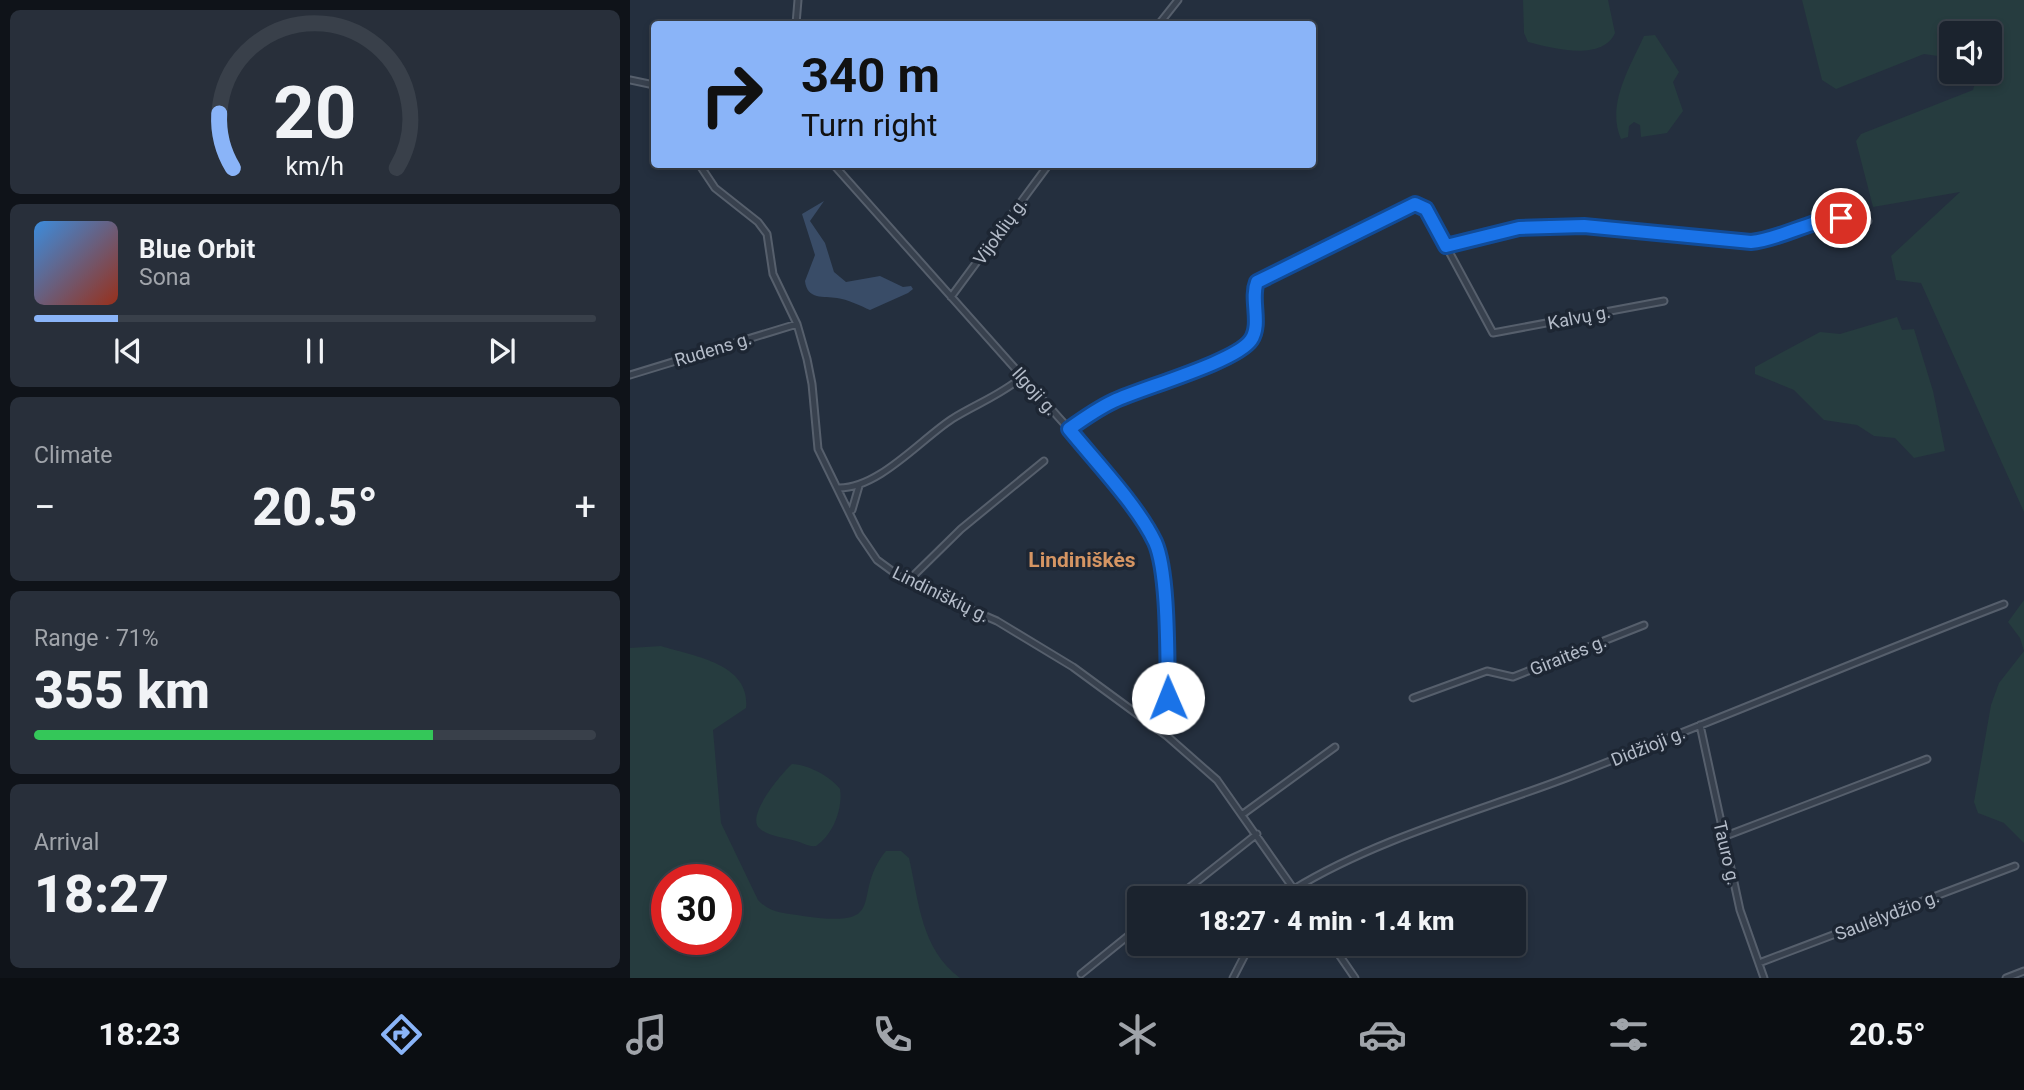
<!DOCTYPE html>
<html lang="en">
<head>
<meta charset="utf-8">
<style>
	:root { --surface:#1b232e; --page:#282f3a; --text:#f1f3f6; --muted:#a0a4aa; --line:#39404a; --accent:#8ab4f8 }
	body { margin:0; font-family:Roboto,sans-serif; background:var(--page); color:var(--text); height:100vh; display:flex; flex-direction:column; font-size:26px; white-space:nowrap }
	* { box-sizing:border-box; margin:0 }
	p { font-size:23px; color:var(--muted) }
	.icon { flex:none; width:38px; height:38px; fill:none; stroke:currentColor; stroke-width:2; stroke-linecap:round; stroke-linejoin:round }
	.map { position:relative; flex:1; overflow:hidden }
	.drawer { display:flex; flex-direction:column; gap:10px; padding:10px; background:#0f1319; width:630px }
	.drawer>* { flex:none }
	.banner { position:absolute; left:21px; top:21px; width:665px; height:147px; border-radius:7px; box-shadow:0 4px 10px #0003,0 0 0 2px var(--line); background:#8ab4f8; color:#111; overflow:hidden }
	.fabs { position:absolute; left:1309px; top:21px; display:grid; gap:14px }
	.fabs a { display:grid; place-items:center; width:63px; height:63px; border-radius:7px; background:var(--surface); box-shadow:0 4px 10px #0003,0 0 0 2px var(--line); font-size:35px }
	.speed { position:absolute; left:21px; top:864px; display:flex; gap:14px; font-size:35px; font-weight:700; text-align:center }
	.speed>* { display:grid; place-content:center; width:91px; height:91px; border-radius:50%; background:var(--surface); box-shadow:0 4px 10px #0003,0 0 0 2px var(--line); line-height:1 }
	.speed .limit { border:10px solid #d22; background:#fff; color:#111 }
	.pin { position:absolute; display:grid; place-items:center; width:60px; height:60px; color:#fff; margin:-30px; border:4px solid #fff; border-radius:50%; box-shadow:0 2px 7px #0007 }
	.me { position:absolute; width:77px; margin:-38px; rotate:359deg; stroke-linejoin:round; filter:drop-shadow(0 0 5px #0008) }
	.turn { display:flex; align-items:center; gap:24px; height:147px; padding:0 35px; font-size:32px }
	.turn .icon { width:91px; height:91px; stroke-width:2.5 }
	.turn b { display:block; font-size:49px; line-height:60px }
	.big { font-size:52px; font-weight:800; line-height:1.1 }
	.drawer .card { flex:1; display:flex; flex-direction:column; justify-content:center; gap:10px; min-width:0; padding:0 24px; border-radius:10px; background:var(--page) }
	.drawer .dial { align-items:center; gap:0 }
	.dial svg { height:182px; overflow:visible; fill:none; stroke:var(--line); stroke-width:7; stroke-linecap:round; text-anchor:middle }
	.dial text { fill:var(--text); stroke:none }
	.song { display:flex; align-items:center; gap:21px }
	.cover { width:84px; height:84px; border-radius:10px; background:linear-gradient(135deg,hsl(210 70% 55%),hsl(10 70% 35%)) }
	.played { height:7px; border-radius:4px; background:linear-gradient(90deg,var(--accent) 15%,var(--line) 15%) }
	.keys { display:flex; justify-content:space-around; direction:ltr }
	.heat { display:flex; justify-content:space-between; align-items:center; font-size:38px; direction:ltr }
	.charge { height:10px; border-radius:5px; background:linear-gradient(90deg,#34c759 71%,var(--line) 0) }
	.trip { position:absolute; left:497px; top:886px; width:399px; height:70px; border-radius:7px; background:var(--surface); box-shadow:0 4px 10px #0003,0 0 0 2px var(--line); font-weight:800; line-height:70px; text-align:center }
	.menu { display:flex; height:112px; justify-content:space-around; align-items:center; background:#0b0e12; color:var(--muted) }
	.menu .icon { width:49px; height:49px }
	.menu .active { color:var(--accent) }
	.menu b { font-size:32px; color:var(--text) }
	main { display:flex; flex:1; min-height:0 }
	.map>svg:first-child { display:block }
</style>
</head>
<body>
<main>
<section class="drawer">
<div class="card dial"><svg viewBox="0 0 100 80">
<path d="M14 69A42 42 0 1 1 86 69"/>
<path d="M14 69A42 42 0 0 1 8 45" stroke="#8ab4f8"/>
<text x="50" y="56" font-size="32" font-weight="700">20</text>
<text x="50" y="72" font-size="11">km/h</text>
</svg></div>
<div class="card">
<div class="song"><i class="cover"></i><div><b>Blue Orbit</b><p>Sona</p></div></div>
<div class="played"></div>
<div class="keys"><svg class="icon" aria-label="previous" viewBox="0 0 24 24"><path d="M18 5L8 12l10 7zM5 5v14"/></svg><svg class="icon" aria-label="pause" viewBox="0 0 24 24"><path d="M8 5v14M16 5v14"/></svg><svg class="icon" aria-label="next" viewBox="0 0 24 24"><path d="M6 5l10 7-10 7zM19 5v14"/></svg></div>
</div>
<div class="card"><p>Climate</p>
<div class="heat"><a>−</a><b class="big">20.5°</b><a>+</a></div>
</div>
<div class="card"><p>Range · 71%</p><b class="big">355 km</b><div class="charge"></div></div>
<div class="card"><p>Arrival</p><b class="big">18:27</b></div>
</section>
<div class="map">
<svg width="1394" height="978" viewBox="0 0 1394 978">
	<rect width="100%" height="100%" fill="#242f3e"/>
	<path fill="#263c3f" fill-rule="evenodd" d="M893 0H978L985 33C972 62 922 48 898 42L894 33Z
		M1172 0H1394V512L1291 283 1266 280 1261 256 1330 192 1243 207 1226 141 1231 134 1343 90 1346 79 1342 72H1360V33H1321V58L1294 54 1206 89 1192 80Z
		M1025 35 1049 72 1043 82 1053 111 1037 133 1011 137 1010 125 1004 122 999 126 998 137 991 139C976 105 1000 67 1014 36Z
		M1267 317 1272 330 1284 329 1303 391 1315 451 1284 458 1265 438 1244 436 1227 425 1194 420 1164 390 1125 374V367L1190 332 1210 334Z
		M1394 600V843L1374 823 1348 813 1344 802 1361 705 1369 683 1394 651 1390 638 1378 622Z
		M31 646C62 656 121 663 116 708L83 730 91 823 128 900C141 914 155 913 173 916 263 929 219 896 256 851H271L279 858C289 902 291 949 330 978H0V648ZM96 880V940H37V880Z
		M162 764C179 765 200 776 210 789 213 809 203 835 186 846 178 847 174 843 166 841 153 837 139 837 129 828 116 815 152 773 162 764Z"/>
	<path fill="#394c67" d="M194 201 180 221 195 243 204 272 216 282 250 276 273 287 281 286 283 289 278 293 240 310C231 306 217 299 207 298 194 296 177 300 175 281L185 255 172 214Z"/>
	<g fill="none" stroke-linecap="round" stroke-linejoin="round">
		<defs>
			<path id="street" d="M166 24 168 0
				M529 24 548 0
				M0 80 24 85
				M69 164 85 188 128 222 137 234 143 274 167 324 177 359 182 384 188 449 230 535 247 560 277 582 367 621 443 667 537 736 587 780 670 898
				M203 164 439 429 517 528 528 549 531 568 538 657 537 736
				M816 246 889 228 954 226 1121 242 1138 240 1202 219 1238 221
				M321 297 419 164
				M0 375 167 324
				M439 429C453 419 469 408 484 401 511 388 606 361 621 340 632 324 620 299 627 282L785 204 796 209 863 333 1034 301
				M208 488C248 489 290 440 322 419 346 404 371 395 392 377
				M222 510 229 486
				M277 582 331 529 414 461
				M783 698 857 671 883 677 1014 625
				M1070 725 1110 910 1134 978
				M613 814 705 747
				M1093 837 1297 759
				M664 889C748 838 847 812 939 777 1085 721 1228 660 1374 604
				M546 898 627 834
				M701 943 725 978
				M1129 963 1385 866
				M451 974 509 927
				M603 978 621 943
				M1376 978 1394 971"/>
		</defs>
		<use href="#street" stroke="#565f6c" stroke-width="9"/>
		<use href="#street" stroke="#38414e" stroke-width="5"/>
	</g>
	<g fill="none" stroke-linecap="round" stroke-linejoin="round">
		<defs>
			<path id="route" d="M538 698C537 661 539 573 525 542 508 506 465 461 439 429 453 419 469 408 484 401 511 388 606 362 621 340 632 324 620 299 627 282L785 204 796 209 816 246 889 228 954 226 1121 242C1152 239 1179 220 1211 218"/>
		</defs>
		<use href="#route" stroke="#114b97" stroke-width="18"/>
		<use href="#route" stroke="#1a73e8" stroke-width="12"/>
	</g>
	<g text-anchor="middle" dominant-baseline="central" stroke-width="7" stroke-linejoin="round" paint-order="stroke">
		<g font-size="18" fill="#b4bcc9" stroke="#1d2633">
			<text transform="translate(370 231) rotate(-54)">Vijoklių g.</text>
			<text transform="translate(949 317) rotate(-11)">Kalvų g.</text>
			<text transform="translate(83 349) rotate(-17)">Rudens g.</text>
			<text transform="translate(405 391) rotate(48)">Ilgoji g.</text>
			<text transform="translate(311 594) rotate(26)">Lindiniškių g.</text>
			<text transform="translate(938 655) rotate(-22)">Giraitės g.</text>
			<text transform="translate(1018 746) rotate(-22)">Didžioji g.</text>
			<text transform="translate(1097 853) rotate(77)">Tauro g.</text>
			<text transform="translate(1257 915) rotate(-21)">Saulėlydžio g.</text>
		</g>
		<g font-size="21" font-weight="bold" fill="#d59563" stroke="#1d2633">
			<text x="452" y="560">Lindiniškės</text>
		</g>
	</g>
</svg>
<div class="fabs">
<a><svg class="icon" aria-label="sound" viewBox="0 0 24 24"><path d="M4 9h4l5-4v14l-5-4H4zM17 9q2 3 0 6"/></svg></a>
</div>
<div class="speed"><div class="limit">30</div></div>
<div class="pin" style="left:1211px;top:218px;background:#d93025"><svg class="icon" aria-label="arrive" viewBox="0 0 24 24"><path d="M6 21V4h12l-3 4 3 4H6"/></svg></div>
<svg class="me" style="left:538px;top:698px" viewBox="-20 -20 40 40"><circle r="19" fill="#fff"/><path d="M0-13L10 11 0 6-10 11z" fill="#1a73e8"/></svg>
<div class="trip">18:27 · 4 min · 1.4 km</div>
<div class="banner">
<div class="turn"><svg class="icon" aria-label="right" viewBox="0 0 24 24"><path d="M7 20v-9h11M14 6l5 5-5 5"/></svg><div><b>340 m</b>Turn right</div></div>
</div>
</div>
</main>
<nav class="menu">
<b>18:23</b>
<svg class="icon active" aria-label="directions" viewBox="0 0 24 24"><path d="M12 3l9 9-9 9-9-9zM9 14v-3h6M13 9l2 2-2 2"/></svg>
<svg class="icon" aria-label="music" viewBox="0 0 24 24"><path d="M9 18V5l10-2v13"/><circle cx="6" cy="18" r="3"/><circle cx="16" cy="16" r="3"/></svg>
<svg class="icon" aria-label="phone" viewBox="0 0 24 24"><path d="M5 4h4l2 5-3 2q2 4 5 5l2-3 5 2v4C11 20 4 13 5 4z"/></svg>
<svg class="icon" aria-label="climate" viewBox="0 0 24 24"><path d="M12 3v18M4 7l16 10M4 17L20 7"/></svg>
<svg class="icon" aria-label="car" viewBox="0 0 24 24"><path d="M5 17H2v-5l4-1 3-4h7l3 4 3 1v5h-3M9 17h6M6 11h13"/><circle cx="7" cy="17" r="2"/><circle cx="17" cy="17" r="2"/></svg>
<svg class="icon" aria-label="filters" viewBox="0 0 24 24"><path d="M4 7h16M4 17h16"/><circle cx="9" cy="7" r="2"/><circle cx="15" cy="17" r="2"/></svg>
<b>20.5°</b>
</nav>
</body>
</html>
